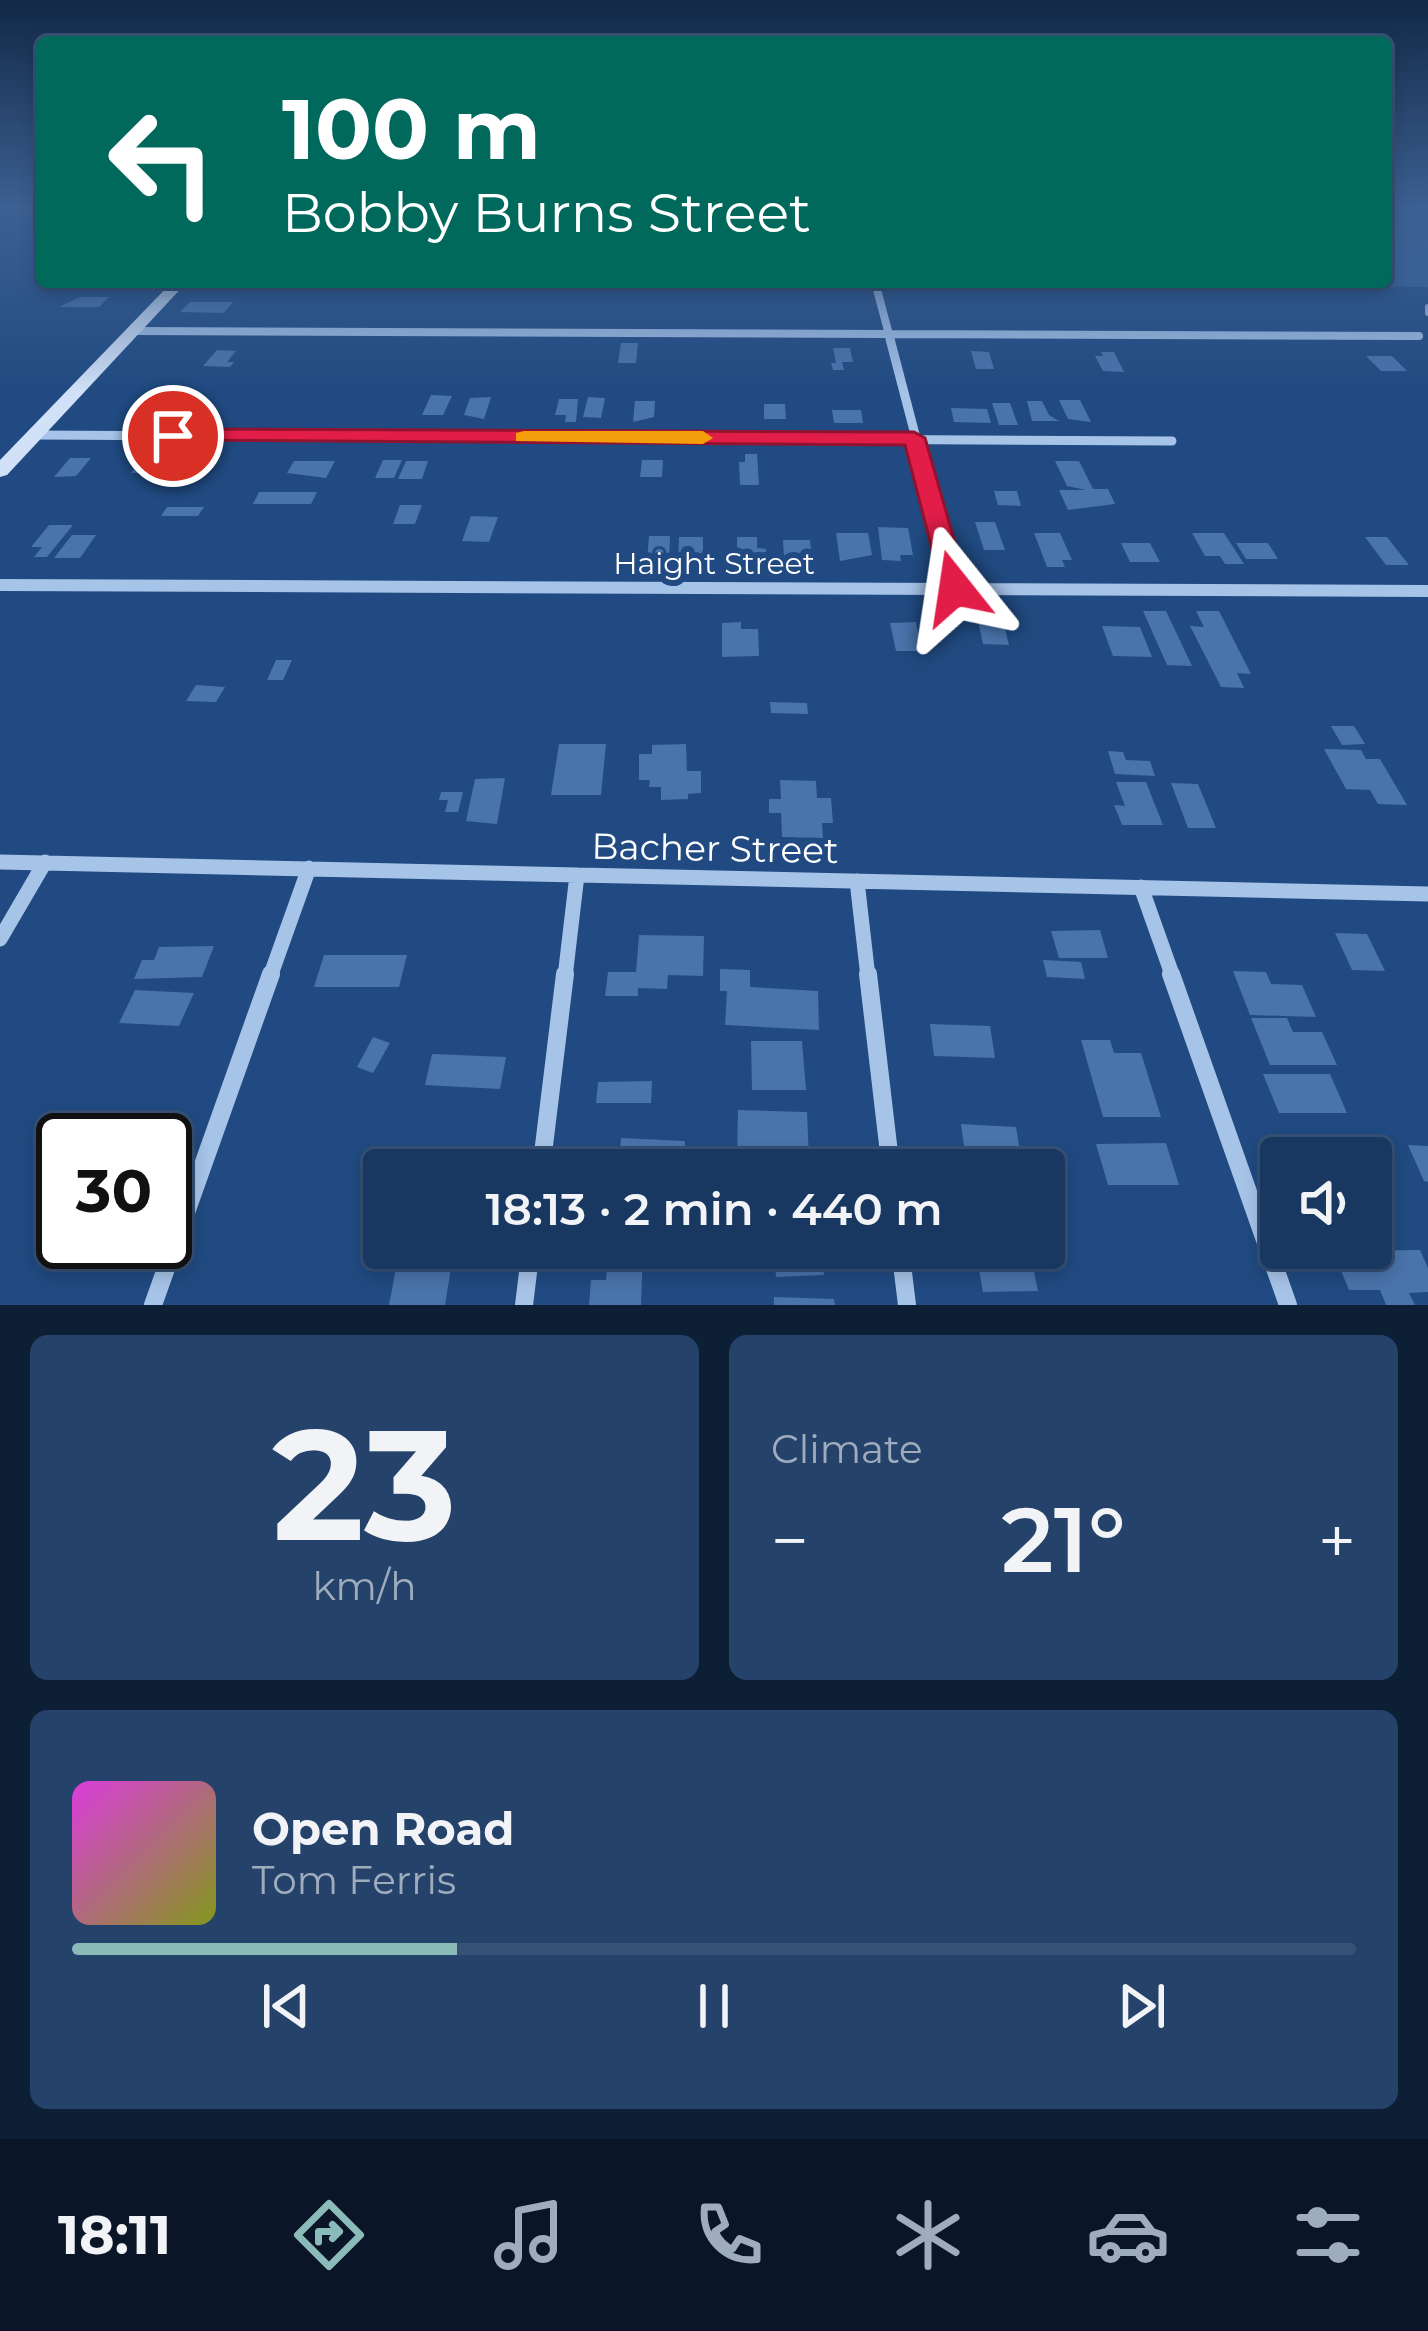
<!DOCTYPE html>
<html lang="en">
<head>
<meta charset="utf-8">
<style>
	:root { --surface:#183861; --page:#25436a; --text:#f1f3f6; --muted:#9facbd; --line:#365276; --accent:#8bbbb9 }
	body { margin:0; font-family:Montserrat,sans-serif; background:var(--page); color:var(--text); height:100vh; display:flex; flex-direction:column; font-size:45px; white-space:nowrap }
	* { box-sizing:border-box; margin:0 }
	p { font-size:39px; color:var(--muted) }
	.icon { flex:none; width:66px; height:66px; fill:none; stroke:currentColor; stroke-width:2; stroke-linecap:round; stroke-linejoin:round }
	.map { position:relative; height:1305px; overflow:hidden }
	.drawer { display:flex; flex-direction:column; gap:30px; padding:30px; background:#0d1f35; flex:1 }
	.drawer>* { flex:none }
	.top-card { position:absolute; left:36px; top:36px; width:1356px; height:252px; border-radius:12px; box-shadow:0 6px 18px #0003,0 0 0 3px var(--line); background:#00695c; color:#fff; overflow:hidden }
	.fabs { position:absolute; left:1260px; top:1137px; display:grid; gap:24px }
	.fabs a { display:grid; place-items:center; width:132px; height:132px; border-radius:12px; background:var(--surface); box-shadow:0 6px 18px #0003,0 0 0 3px var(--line); font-size:60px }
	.speed { position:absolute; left:36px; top:1113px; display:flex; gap:24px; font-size:60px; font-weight:700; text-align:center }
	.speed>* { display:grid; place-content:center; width:156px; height:156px; border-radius:50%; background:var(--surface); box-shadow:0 6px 18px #0003,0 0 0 3px var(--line); line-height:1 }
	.speed .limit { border:6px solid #111; border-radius:18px; background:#fff; color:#111 }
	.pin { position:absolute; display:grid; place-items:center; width:102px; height:102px; color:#fff; margin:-51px; border:6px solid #fff; border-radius:50%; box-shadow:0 3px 12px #0007 }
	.me { position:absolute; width:132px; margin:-66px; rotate:345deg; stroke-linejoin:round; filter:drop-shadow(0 0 9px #0008) }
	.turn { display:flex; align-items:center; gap:42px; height:252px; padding:0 48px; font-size:54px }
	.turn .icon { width:156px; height:156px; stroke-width:2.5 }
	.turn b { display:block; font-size:84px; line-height:102px }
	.big { font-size:90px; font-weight:600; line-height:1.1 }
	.drawer .tile { flex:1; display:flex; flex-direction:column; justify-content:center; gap:18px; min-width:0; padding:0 42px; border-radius:18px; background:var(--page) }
	.drawer .dial { align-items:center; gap:0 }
	.dial b { font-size:156px; line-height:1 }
	.song { display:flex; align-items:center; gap:36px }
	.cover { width:144px; height:144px; border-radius:18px; background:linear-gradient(135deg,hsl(300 70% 55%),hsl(70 70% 35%)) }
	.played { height:12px; border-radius:6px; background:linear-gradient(90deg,var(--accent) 30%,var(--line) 30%) }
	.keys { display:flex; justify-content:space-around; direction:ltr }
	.heat { display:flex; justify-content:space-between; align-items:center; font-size:66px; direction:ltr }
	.drawer .tiles { flex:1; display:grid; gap:30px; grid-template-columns:1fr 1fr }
	.tile:last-child { grid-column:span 2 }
	.trip { position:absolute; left:363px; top:1149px; width:702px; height:120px; border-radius:12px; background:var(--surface); box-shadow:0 6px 18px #0003,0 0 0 3px var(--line); font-weight:600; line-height:120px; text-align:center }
	.tab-bar { display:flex; height:192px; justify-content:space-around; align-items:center; background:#0a1627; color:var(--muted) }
	.tab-bar .icon { width:84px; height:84px }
	.tab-bar .current { color:var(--accent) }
	.tab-bar b { font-size:54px; color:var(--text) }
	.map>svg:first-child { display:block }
</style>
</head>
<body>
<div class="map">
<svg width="1428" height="1305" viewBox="0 0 1428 1305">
	<rect width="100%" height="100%" fill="#204a81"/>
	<path fill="#3463a0" d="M1386 210H1428V287L890 282H1386Z"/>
	<path fill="#4973ab" d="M80 297H109L99 307H59Z
		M190 302H233L224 313 180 312Z
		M621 343H638L636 363H618Z
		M833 348H850L853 362H842L844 370H833L831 363H836Z
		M217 350 236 351 227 362H234L230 367 203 366Z
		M971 351 989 352 994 369H976Z
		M1101 352H1114L1124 372 1103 371 1095 356H1103Z
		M1366 356H1392L1407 371H1381Z
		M431 395 452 396 443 415H422Z
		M491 397 484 419 464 415 470 398Z
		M588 397 605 398 601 418 583 417Z
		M559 399H578L576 422H565L566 415H555Z
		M1059 400H1080L1091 422 1068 419Z
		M635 401H655L654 417 633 422Z
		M1027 401H1042L1049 415 1059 421H1032Z
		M992 403H1010L1018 425H999Z
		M764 404H785L786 419H764Z
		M951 408 987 409 991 423 954 422Z
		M832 410H861L863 423H834Z
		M745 454H757L759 485H740L739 462H745Z
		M70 458H91L76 476 54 477Z
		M192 458 182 473H131L141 459Z
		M383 460H402L394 478H375Z
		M642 460H663L662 477H640Z
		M294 461H335L326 478 287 473Z
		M406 461H428L422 479H398Z
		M1055 461H1079L1093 489H1108L1115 504 1068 510 1059 490H1086L1067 486Z
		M994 491H1017L1021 506 998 505Z
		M259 492H317L311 504H253Z
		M400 505H422L415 524H393Z
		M167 507H204L198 516H161Z
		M471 516 498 517 489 542 462 541Z
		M975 522H995L1005 550H984Z
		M49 525H73L47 557H34L42 547H31Z
		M878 527 908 528 913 555H900L901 561 882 560Z
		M836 533H868L872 555 840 561Z
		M1034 533H1060L1072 560H1062L1065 567H1047Z
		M1192 533H1224L1244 564H1225L1220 556H1205Z
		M72 535H96L80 558H54Z
		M649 536H670L669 560H647Z
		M679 537H703V563H678Z
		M737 537H757V548L766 549V560H737Z
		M1365 537H1387L1409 565H1386Z
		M783 540H810L812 559 784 558Z
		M1121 543H1150L1160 562H1130Z
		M1236 543H1268L1278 559H1246Z
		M1143 611H1166L1192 666 1167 665Z
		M1196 611H1219L1251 674 1237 673 1244 688 1221 687 1190 626 1204 627Z
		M977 616 1002 617 1009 645 983 644Z
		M741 622V629H758L759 656 722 657V623Z
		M916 622 922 651H896L890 623Z
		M1102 626 1140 627 1152 657 1113 656Z
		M276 660H292L283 680H267Z
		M196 685 225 687 216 702 186 701Z
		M770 702 807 703 808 714 771 713Z
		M1331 726H1354L1365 744 1342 745Z
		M559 744H606L601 795H551Z
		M686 744 687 771H701V793L688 794V799L661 800V787H649L650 780H639V754H652V745Z
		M1324 749 1361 750 1366 759H1380L1407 805 1378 804 1370 790 1346 789Z
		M1108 751 1123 752 1126 760 1150 761 1155 776 1115 774Z
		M505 778 497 824 466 821 475 779Z
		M780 780 816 781 817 798H831L833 823H822L823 838 782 837 781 813H769V799H781Z
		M1116 782H1146L1163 825H1122L1114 805 1125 806Z
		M1171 783 1198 784 1216 828H1188Z
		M441 792H463L458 812H445L448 800H439Z
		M1100 930 1108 958H1059L1051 931Z
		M1335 933 1367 934 1385 971 1352 970Z
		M639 935 704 936 703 976 668 975 667 989 638 988V996H605L608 972H636Z
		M214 946 202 977 134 979 142 960H154L159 947Z
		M324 955H407L399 987H314Z
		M1043 960 1081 962 1085 979 1047 977Z
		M720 969 750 970V987L818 991 819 1030 725 1025 727 991H720Z
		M1233 971 1266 972 1271 984 1302 985 1316 1017 1250 1015Z
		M135 990 194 993 179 1026 119 1023Z
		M1251 1018H1287L1293 1032H1322L1337 1065H1270Z
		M930 1024 990 1026 995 1058 934 1056Z
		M373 1037 390 1043 373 1073 357 1067Z
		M1081 1040H1110L1114 1053H1141L1161 1117H1103Z
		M751 1041H802L806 1090H752Z
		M432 1054 506 1057 500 1089 425 1085Z
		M1263 1074H1330L1347 1113H1279Z
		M652 1081 651 1103H596L598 1082Z
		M738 1110 807 1112 809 1160 737 1158Z
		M961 1124 1016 1127 1021 1156 965 1153Z
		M621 1138 685 1141 684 1170H618Z
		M1166 1143 1179 1185H1108L1096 1144Z
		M1408 1145 1428 1146V1182L1424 1181Z
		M402 1248H454L452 1258 400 1259Z
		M609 1248H643L641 1305H589L591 1280H606Z
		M774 1248H821L824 1275 776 1277Z
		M975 1248H1029L1038 1291 983 1292Z
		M1420 1250 1428 1268V1292L1409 1293 1415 1305H1386L1380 1290H1349L1333 1251Z
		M396 1268H451L445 1305H389Z
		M774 1297 834 1299 835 1305H774Z"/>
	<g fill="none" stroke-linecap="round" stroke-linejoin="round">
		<path stroke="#a6c3e8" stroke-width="6" d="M1428 307V313"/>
		<path stroke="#a6c3e8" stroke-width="8" d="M875 282 891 342
			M134 331 1419 336"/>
		<path stroke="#a6c3e8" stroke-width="9" d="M890 339 934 507
			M35 435 1172 441"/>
		<path stroke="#a6c3e8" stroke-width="12" d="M933 504 955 588
			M0 585 1428 591"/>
		<path stroke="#a6c3e8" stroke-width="15" d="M0 862 1428 894
			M857 881 868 977
			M1141 887 1173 977
			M0 939 45 862
			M270 977 309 868
			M565 977 577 875"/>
		<path stroke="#a6c3e8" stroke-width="18" d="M868 974 891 1170
			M1171 974 1288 1305
			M541 1170 565 974
			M900 1248 907 1305
			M153 1305 271 974
			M524 1305 531 1248"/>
		<path fill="#d1e1f7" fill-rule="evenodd" d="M172 282H187L7 475 0 477V460Z"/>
	</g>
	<linearGradient id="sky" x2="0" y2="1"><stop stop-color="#122947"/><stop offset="0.53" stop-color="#3c6092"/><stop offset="1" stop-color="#3c6092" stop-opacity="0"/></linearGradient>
	<rect width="1428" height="393" fill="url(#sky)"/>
	<path fill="#e11d48" stroke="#92132f" stroke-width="3" d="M173 429 914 432 925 438 968 588 955 597 942 588 905 445 166 440 163 436Z"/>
	<path fill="#f59e0b" d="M524 431H703L713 438 703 444 516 441V433Z"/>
	<g text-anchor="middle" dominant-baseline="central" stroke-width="12" stroke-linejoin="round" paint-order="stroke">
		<g font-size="30" fill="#fff" stroke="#204a81">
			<text x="714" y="563">Haight Street</text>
		</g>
		<g font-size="36" fill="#fff" stroke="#204a81">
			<text transform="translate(715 848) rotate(1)">Bacher Street</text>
		</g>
	</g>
</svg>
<div class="fabs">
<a><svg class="icon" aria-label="sound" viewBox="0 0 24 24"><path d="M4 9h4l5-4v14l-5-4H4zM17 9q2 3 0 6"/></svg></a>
</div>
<div class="speed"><div class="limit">30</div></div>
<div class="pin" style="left:173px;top:436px;background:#d93025"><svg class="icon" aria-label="arrive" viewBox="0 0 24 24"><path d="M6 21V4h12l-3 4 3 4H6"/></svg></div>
<svg class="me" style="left:955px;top:588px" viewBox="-20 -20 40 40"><path d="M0-17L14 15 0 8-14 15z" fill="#e11d48" stroke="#fff" stroke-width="4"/></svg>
<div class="trip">18:13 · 2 min · 440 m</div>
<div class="top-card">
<div class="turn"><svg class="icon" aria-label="left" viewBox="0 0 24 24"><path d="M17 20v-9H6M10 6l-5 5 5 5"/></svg><div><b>100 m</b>Bobby Burns Street</div></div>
</div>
</div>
<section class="drawer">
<div class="tiles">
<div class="tile dial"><b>23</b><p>km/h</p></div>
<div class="tile"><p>Climate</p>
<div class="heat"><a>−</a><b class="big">21°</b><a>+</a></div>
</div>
<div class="tile">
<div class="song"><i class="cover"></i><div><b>Open Road</b><p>Tom Ferris</p></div></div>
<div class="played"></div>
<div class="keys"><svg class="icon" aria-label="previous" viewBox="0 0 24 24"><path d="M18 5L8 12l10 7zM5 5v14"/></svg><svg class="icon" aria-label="pause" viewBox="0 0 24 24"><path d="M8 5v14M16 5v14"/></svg><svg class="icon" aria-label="next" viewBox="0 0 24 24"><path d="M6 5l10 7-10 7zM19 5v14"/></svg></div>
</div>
</div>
</section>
<nav class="tab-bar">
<b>18:11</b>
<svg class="icon current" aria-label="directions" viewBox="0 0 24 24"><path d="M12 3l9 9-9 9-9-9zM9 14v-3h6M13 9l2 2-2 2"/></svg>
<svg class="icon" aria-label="music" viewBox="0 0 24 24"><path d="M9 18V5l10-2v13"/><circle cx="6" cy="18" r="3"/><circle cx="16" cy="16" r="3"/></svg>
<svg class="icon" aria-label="phone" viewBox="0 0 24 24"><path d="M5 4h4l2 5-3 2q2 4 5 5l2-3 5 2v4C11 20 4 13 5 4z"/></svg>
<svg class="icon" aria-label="climate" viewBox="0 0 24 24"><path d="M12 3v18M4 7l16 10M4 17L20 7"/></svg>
<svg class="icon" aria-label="car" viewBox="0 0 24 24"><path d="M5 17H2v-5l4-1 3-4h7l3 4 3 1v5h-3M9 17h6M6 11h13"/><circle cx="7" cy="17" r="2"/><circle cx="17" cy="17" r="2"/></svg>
<svg class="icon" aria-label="filters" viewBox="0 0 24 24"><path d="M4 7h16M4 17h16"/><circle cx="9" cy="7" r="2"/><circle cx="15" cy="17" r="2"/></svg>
</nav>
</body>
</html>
